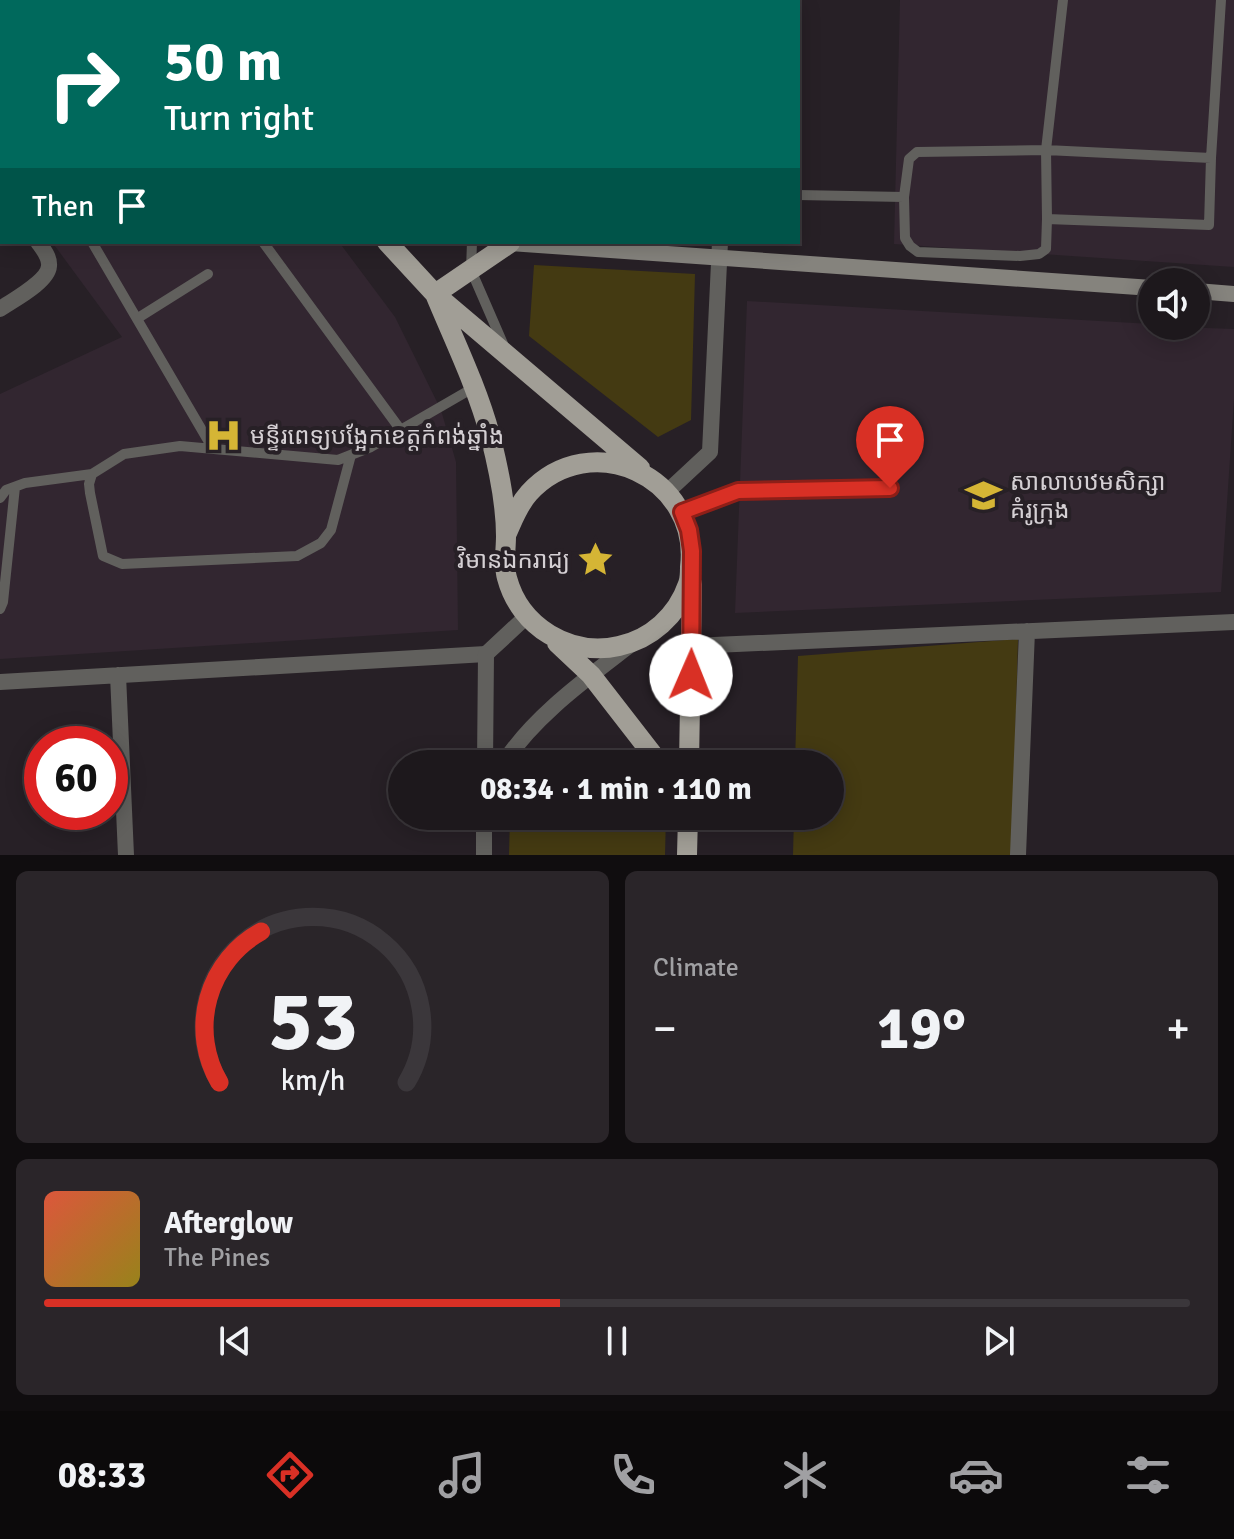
<!DOCTYPE html>
<html lang="en">
<head>
<meta charset="utf-8">
<style>
	:root { --surface:#1d181c; --page:#2a2529; --text:#f1f3f6; --muted:#a0a0a3; --line:#3b373b; --accent:#d93025 }
	body { margin:0; font-family:Signika,"Noto Sans Khmer",sans-serif; background:var(--page); color:var(--text); height:100vh; display:flex; flex-direction:column; font-size:30px; white-space:nowrap }
	* { box-sizing:border-box; margin:0 }
	p { font-size:26px; color:var(--muted) }
	.icon { flex:none; width:44px; height:44px; fill:none; stroke:currentColor; stroke-width:2; stroke-linecap:round; stroke-linejoin:round }
	.map { position:relative; height:855px; overflow:hidden }
	.details { display:flex; flex-direction:column; gap:16px; padding:16px; background:#100d0f; flex:1 }
	.details>* { flex:none }
	.guide { position:absolute; left:0px; top:0px; width:800px; height:244px; box-shadow:0 4px 20px #0003,0 0 0 2px var(--line); background:#00695c; color:#fff; overflow:hidden }
	.controls { position:absolute; left:1138px; top:268px; display:grid; gap:16px }
	.controls a { display:grid; place-items:center; width:72px; height:72px; border-radius:50%; background:var(--surface); box-shadow:0 4px 20px #0003,0 0 0 2px var(--line); font-size:40px }
	.speed { position:absolute; left:24px; top:726px; display:flex; gap:16px; font-size:40px; font-weight:700; text-align:center }
	.speed>* { display:grid; place-content:center; width:104px; height:104px; border-radius:50%; background:var(--surface); box-shadow:0 4px 20px #0003,0 0 0 2px var(--line); line-height:1 }
	.speed .limit { border:12px solid #d22; background:#fff; color:#111 }
	.pin { position:absolute; display:grid; place-items:center; width:68px; height:68px; color:#fff; margin:-82px -34px; border-radius:50% 50% 50% 0; rotate:-45deg; box-shadow:0 0 8px #0007 }
	.pin .icon { rotate:45deg }
	.me { position:absolute; width:88px; margin:-44px; rotate:1deg; stroke-linejoin:round; filter:drop-shadow(0 0 6px #0008) }
	.turn { display:flex; align-items:center; gap:28px; height:168px; padding:0 32px; font-size:36px }
	.turn .icon { width:104px; height:104px; stroke-width:2.5 }
	.turn b { display:block; font-size:56px; line-height:68px }
	.then { display:flex; align-items:center; height:76px; padding:0 32px; background:#0003; gap:16px; font-size:30px }
	.big { font-size:60px; font-weight:700; line-height:1.1 }
	.details .tile { flex:1; display:flex; flex-direction:column; justify-content:center; gap:12px; min-width:0; padding:0 28px; border-radius:12px; background:var(--page) }
	.details .dial { align-items:center; gap:0 }
	.dial svg { height:208px; overflow:visible; fill:none; stroke:var(--line); stroke-width:7; stroke-linecap:round; text-anchor:middle }
	.dial text { fill:var(--text); stroke:none }
	.song { display:flex; align-items:center; gap:24px }
	.cover { width:96px; height:96px; border-radius:12px; background:linear-gradient(135deg,hsl(10 70% 55%),hsl(50 70% 35%)) }
	.played { height:8px; border-radius:4px; background:linear-gradient(90deg,var(--accent) 45%,var(--line) 45%) }
	.keys { display:flex; justify-content:space-around; direction:ltr }
	.heat { display:flex; justify-content:space-between; align-items:center; font-size:44px; direction:ltr }
	.details .tiles { flex:1; display:grid; gap:16px; grid-template-columns:1fr 1fr }
	.tile:last-child { grid-column:span 2 }
	.trip { position:absolute; left:388px; top:750px; width:456px; height:80px; border-radius:40px; background:var(--surface); box-shadow:0 4px 20px #0003,0 0 0 2px var(--line); font-weight:700; line-height:80px; text-align:center }
	.dock { display:flex; height:128px; justify-content:space-around; align-items:center; background:#0c0a0b; color:var(--muted) }
	.dock .icon { width:56px; height:56px }
	.dock .current { color:var(--accent) }
	.dock b { font-size:36px; color:var(--text) }
	.map>svg:first-child { display:block }
</style>
</head>
<body>
<div class="map">
<svg width="1234" height="855" viewBox="0 0 1234 855">
	<rect width="100%" height="100%" fill="#272026"/>
	<path fill="#322630" d="M0 0H159L161 2H2V175L0 172Z
		M900 0H1234V267L894 244Z
		M52 242H339L395 317 441 410 456 462 458 630 0 659V394L122 337Z
		M747 301 1152 324V326L1234 329V399L1221 592 735 613Z"/>
	<path fill="#443a12" d="M534 265 695 274 691 420 658 437 529 336Z
		M1018 639 1012 855H793L794 816H830V764H795L798 656Z
		M546 753 632 755 637 764H539Z
		M510 816H666L665 855H509Z"/>
	<g fill="none" stroke-linecap="round" stroke-linejoin="round">
		<path stroke="#61605d" stroke-width="10" d="M1063 0 1046 150 1047 219 1046 249 1039 254 1020 256 918 252 910 246 905 238 904 197 909 159 917 152 1046 150 1211 158
			M798 195 904 197
			M1047 219 1209 225 1211 158 1221 0
			M92 242 213 449
			M263 242 400 429
			M472 242 471 270 504 346
			M138 318 208 274
			M92 474 89 484 90 493 103 556 122 564 297 556 321 543 331 530 351 455
			M0 498 6 490 25 483 92 474 124 454 180 446 338 460 371 447 473 388
			M682 512 738 491 890 488
			M0 609 3 602 15 487"/>
		<path stroke="#61605d" stroke-width="16" d="M315 2 317 0
			M0 190 2 192
			M0 309C13 300 48 282 49 266 50 257 43 249 38 242
			M692 646 1234 622
			M118 675 126 855
			M0 682 486 654
			M1018 855 1027 631"/>
		<path stroke="#61605d" stroke-width="16" d="M724 2V0
			M667 492 710 452 720 242
			M485 764 486 654 527 616
			M503 764C533 717 586 679 630 645
			M484 855V816"/>
		<path stroke="#85837d" stroke-width="16" d="M510 243 1152 288
			M1196 291 1234 294"/>
		<path stroke="#a19e96" stroke-width="20" d="M207 0 208 2
			M387 242 435 294 640 468
			M435 294C454 340 477 387 490 435 498 466 506 504 506 536 506 551 503 564 507 578 520 627 570 657 619 646 651 639 677 616 688 584 690 579 690 572 690 567 701 477 590 426 529 493 518 505 513 520 506 535
			M435 294 510 243
			M557 643 591 675 660 764
			M689 764 692 584
			M687 855 688 816"/>
	</g>
	<g fill="none" stroke-linecap="round" stroke-linejoin="round">
		<defs>
			<path id="route" d="M691 675 692 551 689 530 682 512 738 491 890 488"/>
		</defs>
		<use href="#route" stroke="#8d1f18" stroke-width="20"/>
		<use href="#route" stroke="#d93025" stroke-width="14"/>
	</g>
	<defs>
		<symbol id="hospital-bare" viewBox="-9 -9 18 18"><path d="M-5-5h3v3.5h4V-5h3V5h-3V1.5h-4V5h-3Z" fill="#d5b535" stroke="#272026" stroke-width="2.5" paint-order="stroke"/></symbol>
		<symbol id="school-bare" viewBox="-9 -9 18 18"><path d="M0-5L7-2L0 1L-7-2ZM-4 1L0 2.5L4 1V4Q0 6-4 4Z" fill="#d5b535" stroke="#272026" stroke-width="2.5" paint-order="stroke"/></symbol>
		<symbol id="sight-bare" viewBox="-9 -9 18 18"><path d="M0-6L1.8-2.2L6-1.7L2.9 1.2L3.7 5.4L0 3.3L-3.7 5.4L-2.9 1.2L-6-1.7L-1.8-2.2Z" fill="#d5b535" stroke="#272026" stroke-width="2.5" paint-order="stroke"/></symbol>
	</defs>
	<g fill-rule="evenodd">
		<use href="#hospital-bare" x="198" y="410" width="51" height="51"/>
		<use href="#school-bare" x="958" y="470" width="51" height="51"/>
		<use href="#sight-bare" x="570" y="534" width="51" height="51"/>
	</g>
	<g text-anchor="middle" dominant-baseline="central" stroke-width="8" stroke-linejoin="round" paint-order="stroke">
		<g font-size="24" fill="#d5d0d4" stroke="#272026" text-anchor="start">
			<text x="250" y="436">មន្ទីរពេទ្យបង្អែកខេត្តកំពង់ឆ្នាំង</text>
			<text x="1010" y="482">សាលាបឋមសិក្សា<tspan x="1010" dy="28">គំរូក្រុង</tspan></text>
			<text x="570" y="560" text-anchor="end">វិមានឯករាជ្យ</text>
		</g>
	</g>
</svg>
<div class="controls">
<a><svg class="icon" aria-label="sound" viewBox="0 0 24 24"><path d="M4 9h4l5-4v14l-5-4H4zM17 9q2 3 0 6"/></svg></a>
</div>
<div class="speed"><div class="limit">60</div></div>
<div class="pin" style="left:890px;top:488px;background:#d93025"><svg class="icon" aria-label="arrive" viewBox="0 0 24 24"><path d="M6 21V4h12l-3 4 3 4H6"/></svg></div>
<svg class="me" style="left:691px;top:675px" viewBox="-20 -20 40 40"><circle r="19" fill="#fff"/><path d="M0-13L10 11 0 6-10 11z" fill="#d93025"/></svg>
<div class="trip">08:34 · 1 min · 110 m</div>
<div class="guide">
<div class="turn"><svg class="icon" aria-label="right" viewBox="0 0 24 24"><path d="M7 20v-9h11M14 6l5 5-5 5"/></svg><div><b>50 m</b>Turn right</div></div>
<div class="then">Then<svg class="icon" aria-label="arrive" viewBox="0 0 24 24"><path d="M6 21V4h12l-3 4 3 4H6"/></svg></div>
</div>
</div>
<section class="details">
<div class="tiles">
<div class="tile dial"><svg viewBox="0 0 100 80">
<path d="M14 69A42 42 0 1 1 86 69"/>
<path d="M14 69A42 42 0 0 1 30 11" stroke="#d93025"/>
<text x="50" y="56" font-size="32" font-weight="700">53</text>
<text x="50" y="72" font-size="11">km/h</text>
</svg></div>
<div class="tile"><p>Climate</p>
<div class="heat"><a>−</a><b class="big">19°</b><a>+</a></div>
</div>
<div class="tile">
<div class="song"><i class="cover"></i><div><b>Afterglow</b><p>The Pines</p></div></div>
<div class="played"></div>
<div class="keys"><svg class="icon" aria-label="previous" viewBox="0 0 24 24"><path d="M18 5L8 12l10 7zM5 5v14"/></svg><svg class="icon" aria-label="pause" viewBox="0 0 24 24"><path d="M8 5v14M16 5v14"/></svg><svg class="icon" aria-label="next" viewBox="0 0 24 24"><path d="M6 5l10 7-10 7zM19 5v14"/></svg></div>
</div>
</div>
</section>
<nav class="dock">
<b>08:33</b>
<svg class="icon current" aria-label="directions" viewBox="0 0 24 24"><path d="M12 3l9 9-9 9-9-9zM9 14v-3h6M13 9l2 2-2 2"/></svg>
<svg class="icon" aria-label="music" viewBox="0 0 24 24"><path d="M9 18V5l10-2v13"/><circle cx="6" cy="18" r="3"/><circle cx="16" cy="16" r="3"/></svg>
<svg class="icon" aria-label="phone" viewBox="0 0 24 24"><path d="M5 4h4l2 5-3 2q2 4 5 5l2-3 5 2v4C11 20 4 13 5 4z"/></svg>
<svg class="icon" aria-label="climate" viewBox="0 0 24 24"><path d="M12 3v18M4 7l16 10M4 17L20 7"/></svg>
<svg class="icon" aria-label="car" viewBox="0 0 24 24"><path d="M5 17H2v-5l4-1 3-4h7l3 4 3 1v5h-3M9 17h6M6 11h13"/><circle cx="7" cy="17" r="2"/><circle cx="17" cy="17" r="2"/></svg>
<svg class="icon" aria-label="filters" viewBox="0 0 24 24"><path d="M4 7h16M4 17h16"/><circle cx="9" cy="7" r="2"/><circle cx="15" cy="17" r="2"/></svg>
</nav>
</body>
</html>
